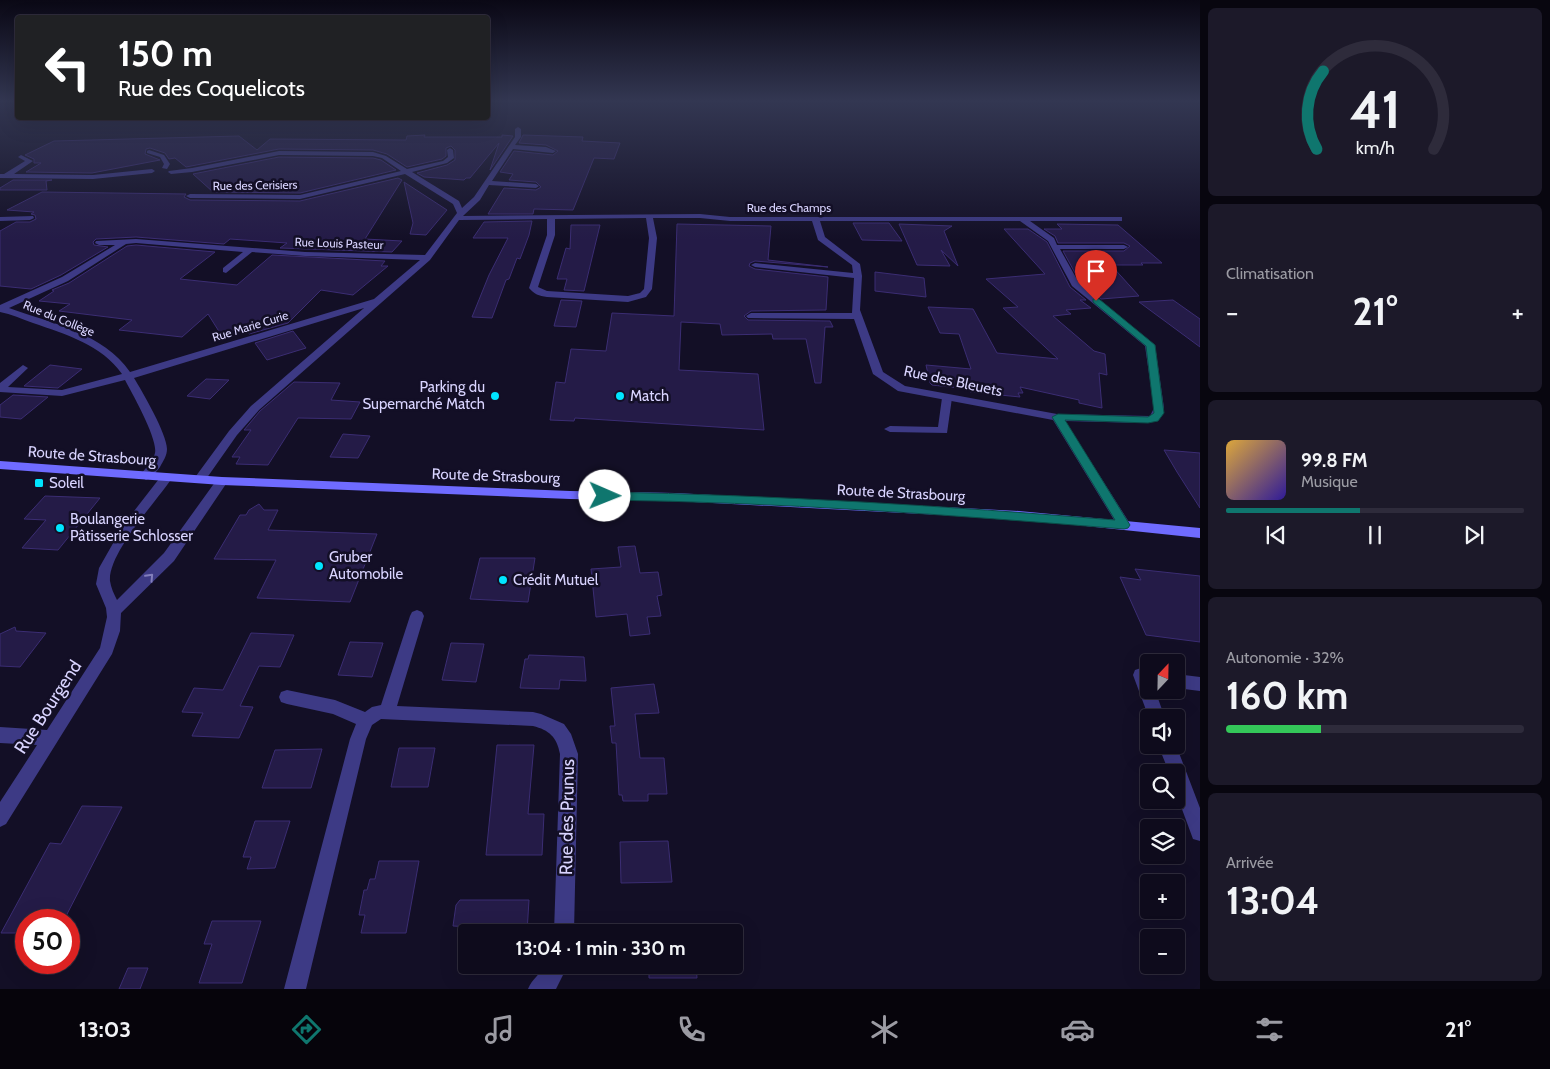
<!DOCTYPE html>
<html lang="fr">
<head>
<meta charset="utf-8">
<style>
	:root { --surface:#0e0b1c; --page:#1c1929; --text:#f1f3f6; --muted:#9b9ba3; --line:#2e2b3b; --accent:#0f766e }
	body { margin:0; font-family:Cabin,sans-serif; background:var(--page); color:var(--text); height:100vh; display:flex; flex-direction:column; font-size:19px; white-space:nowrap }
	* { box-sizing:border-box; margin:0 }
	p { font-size:16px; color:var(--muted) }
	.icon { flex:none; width:28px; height:28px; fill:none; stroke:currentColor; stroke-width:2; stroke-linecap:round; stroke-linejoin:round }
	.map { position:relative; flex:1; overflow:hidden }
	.details { display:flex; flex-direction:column; gap:8px; padding:8px; background:#08060f; width:350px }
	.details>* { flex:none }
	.top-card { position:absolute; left:15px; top:15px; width:475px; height:105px; border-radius:5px; box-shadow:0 5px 20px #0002,0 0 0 1px var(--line); background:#202124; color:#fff; overflow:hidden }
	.needle { width:32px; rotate:22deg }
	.tools { position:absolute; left:1140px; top:654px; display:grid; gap:10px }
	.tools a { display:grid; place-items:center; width:45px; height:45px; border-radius:5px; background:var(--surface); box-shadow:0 5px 20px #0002,0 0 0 1px var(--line); font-size:25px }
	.speed { position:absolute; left:15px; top:909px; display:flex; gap:10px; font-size:25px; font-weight:700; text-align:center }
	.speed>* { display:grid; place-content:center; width:65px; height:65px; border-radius:50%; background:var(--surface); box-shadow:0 5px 20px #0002,0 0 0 1px var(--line); line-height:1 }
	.speed .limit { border:8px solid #d22; background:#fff; color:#111 }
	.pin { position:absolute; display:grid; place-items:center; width:42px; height:42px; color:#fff; margin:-51px -21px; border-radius:50% 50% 50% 0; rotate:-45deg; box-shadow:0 0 5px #0007 }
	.pin .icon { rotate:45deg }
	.me { position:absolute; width:55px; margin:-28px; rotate:91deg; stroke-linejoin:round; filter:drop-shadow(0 0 4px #0008) }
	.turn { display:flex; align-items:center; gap:18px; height:105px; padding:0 20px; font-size:22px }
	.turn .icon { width:65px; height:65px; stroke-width:2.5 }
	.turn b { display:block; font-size:35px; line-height:42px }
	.big { font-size:38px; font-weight:700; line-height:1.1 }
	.details .widget { flex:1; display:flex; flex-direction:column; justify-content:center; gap:8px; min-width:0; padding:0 18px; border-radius:8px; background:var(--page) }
	.details .dial { align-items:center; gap:0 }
	.dial svg { height:130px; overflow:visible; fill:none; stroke:var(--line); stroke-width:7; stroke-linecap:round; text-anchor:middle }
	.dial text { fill:var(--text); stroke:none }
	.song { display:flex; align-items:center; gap:15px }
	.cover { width:60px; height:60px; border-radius:8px; background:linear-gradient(135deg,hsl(40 70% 55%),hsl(250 70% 35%)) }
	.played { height:5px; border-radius:2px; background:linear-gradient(90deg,var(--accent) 45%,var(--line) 45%) }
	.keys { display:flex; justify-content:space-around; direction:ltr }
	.heat { display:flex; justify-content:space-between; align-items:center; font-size:28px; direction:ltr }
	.charge { height:8px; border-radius:4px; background:linear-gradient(90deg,#34c759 32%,var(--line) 0) }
	.trip { position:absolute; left:458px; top:924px; width:285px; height:50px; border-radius:5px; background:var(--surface); box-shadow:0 5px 20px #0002,0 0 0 1px var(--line); font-weight:700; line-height:50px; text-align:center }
	.dock { display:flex; height:80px; justify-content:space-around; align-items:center; background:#06040b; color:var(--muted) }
	.dock .icon { width:35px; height:35px }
	.dock .active { color:var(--accent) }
	.dock b { font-size:22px; color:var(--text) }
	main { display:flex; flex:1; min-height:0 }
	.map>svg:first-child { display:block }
</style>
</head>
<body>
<main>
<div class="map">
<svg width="1200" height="989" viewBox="0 0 1200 989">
	<rect width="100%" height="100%" fill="#130f26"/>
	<path fill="#241b47" stroke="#3b2d73" d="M425 135 424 137H502V135L513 136 490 170 499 143 470 178H466L464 180 424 177 417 173 447 165 455 160V150L451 146 446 148V156L442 159 407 167 387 154 373 150 279 149 186 167 175 158 169 159 165 153 150 148 146 149 145 154 160 160 92 173 26 172 41 163H34V159L25 155 54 141 239 136 257 150 270 139 406 140 407 136Z
		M523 135 583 137 582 141 620 143 614 159 594 158 573 210 534 209 533 214H488L504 188 536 190 541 187 536 182 509 180 513 174 500 172 514 151 553 155 558 151 546 145 519 143Z
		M279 157 373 158 381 160 396 170 300 193 213 192 193 174Z
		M398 178 402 180 365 239 402 241 392 252 280 248 287 243 230 239 224 244 136 237 96 239 93 242 94 245 108 247 61 275 31 289 0 286V231L16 222H30L36 219 35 215 31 214 34 212 7 210 42 192 186 194 184 197 190 200 300 201Z
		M13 180H52L46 181 47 190H0V188Z
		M404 182 447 210 426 235 410 234 413 223Z
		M532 221 529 235 520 259 517 258 509 279 506 280 492 318 472 317 489 275 508 238H473L484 222Z
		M853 223H889L902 241 862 240Z
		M677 224 771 226 768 260 828 267 755 261 750 263 749 266 755 269 828 277 826 310 751 311 744 316 748 320 830 321 833 327H825L821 383H815L806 339H773L772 334 722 335 720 324 681 322 679 370 758 374 764 430 575 418 574 421 550 420 556 382 565 383 571 349 606 351 612 313 674 316Z
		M899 224 952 226 944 231 958 266 941 250 950 266 917 265Z
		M1057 224 1118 225 1162 263H1141L1143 265H1111L1139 296 1101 299 1080 282 1063 251H1124L1130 246 1124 243H1058L1055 236 1044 229H1062Z
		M571 225H600L584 291 564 290 567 279H557L566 248 570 249Z
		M1004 229H1028L1047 242 1070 287 1086 300H1080L1091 308 1066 310 1071 314 1053 316 1094 351 1105 354 1107 375 1099 373 1102 408 1079 403V400L1020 387 1023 393H1018L1020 397 970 392 968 389 932 385 930 383 926 365 971 369 959 334 940 333 928 307 973 309 997 353 1058 359 1003 308 1018 307 986 279 1045 274Z
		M136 245 215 252 180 279 237 285 272 255 385 261 381 266H388L353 295 321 290 288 323 249 334 245 328 220 333 208 314 182 337 119 330 132 320 59 311 70 304 39 301 54 291 52 290 69 283 127 246Z
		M875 272 924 278 926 297 875 291Z
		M561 300 582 301 576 327 554 326Z
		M1173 300 1200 319V347L1139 302Z
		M293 331 306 348 267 360 255 343Z
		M50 365 82 369 58 388 24 386Z
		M206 379 229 380 210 399 187 396Z
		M294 382 340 383 331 400 360 402 351 419 298 418 268 465 236 464 240 457H232L251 430H244L260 411Z
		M13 395 48 397 21 419 0 417V405Z
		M343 434 370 436 358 458 330 457Z
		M1164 450 1200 453V508L1177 472Z
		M45 496 100 498 58 550 22 548 46 520 24 519Z
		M259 504 264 510H278L268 530 377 534 350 602 257 598 276 560 214 559 240 515H246L249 510Z
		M635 546 640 573 658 572 662 595 657 596 661 616 647 617 650 634 630 636 627 614 596 617 591 569 621 567 618 547Z
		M480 558H535L528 602 470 599Z
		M1135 569 1200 576V642L1146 635 1120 577 1141 580Z
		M15 627 16 631 46 633 20 667 0 666V634Z
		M251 633 294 635 280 667 259 666 240 706 253 707 239 738 192 736 203 713 182 712 194 688 223 690Z
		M350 642 383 643 372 677 338 675Z
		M451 643 484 644 476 682 442 680Z
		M529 655 584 657 586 681 560 680 559 689 520 688 525 659H528Z
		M654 684 659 713 635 714 640 758H664L667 794H648V801H623L622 795H619L616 743H612L610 726H615L611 688Z
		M497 745H534L528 814H544L542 855H486Z
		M399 748H435L428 787H391Z
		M322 749 311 788H262L275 750Z
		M82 806 122 807 64 920H26V933H1L50 843 61 844Z
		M255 821H290L275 868 247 869 251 857H243Z
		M668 841 672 882 621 883 620 842Z
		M379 861H419L406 933H361L365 915H359L364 890H367L370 879H375Z
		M460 900H529L527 932H470L471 927 453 926 456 905Z
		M212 921H261L242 983H199L212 944H204Z
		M647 929H693V932H647Z
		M649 965H696L697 978H649Z
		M128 968H148L140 989H119Z"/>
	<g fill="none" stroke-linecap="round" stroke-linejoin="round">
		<path fill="#3d3a85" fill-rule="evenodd" d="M947 395 952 398 947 433 890 432 884 429 890 426 938 427 942 398Z
			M1141 668 1149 669V690H1155L1165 718H1149L1133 675 1135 670Z
			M1176 674 1200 677V691L1176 688Z
			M1158 745H1176L1200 808V841L1193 839 1176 793V772H1169Z"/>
		<path fill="#3d3a85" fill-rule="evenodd" d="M518 127 521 129V137L515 145 546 147 556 151 553 153 513 149 492 181 536 184 539 186 536 188 489 185 480 200 463 216 700 214 730 217H1122V221H1030L1054 238 1057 245H1124L1128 247 1124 249H1060L1079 283 1155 345 1164 408 1158 421 1141 423 1065 421 1129 522 1131 525 1129 528H1119L1053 420 898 391 873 374 854 319 748 318 746 316 751 313H852L854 278 755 267 751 265 755 263 853 273 852 265 818 240 812 221H730L700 218H653L657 238 652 289 646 297 628 302 547 297C539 296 534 294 529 288L547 235V219L459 220 430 260 259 410 237 435 204 482H196L194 479 196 476 229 431 251 406 364 308 134 378C142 391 167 434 167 449 167 456 163 461 160 467 156 472 152 478 146 480L140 476C145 468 153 462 155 453 158 439 132 393 125 380L62 396 0 392V383L23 365 28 368 8 387 62 390 122 374C102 345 65 334 33 323 22 319 11 314 0 312V305L62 277 115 245H99L95 243 96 241 136 239 305 252 425 255 457 213 453 204 405 174 300 199 190 198 186 196 190 194 300 195 401 171 382 158 373 156 279 155 192 172 171 174 168 172 169 171 192 168 279 151 373 152 386 156 407 169 443 161 448 157 447 150 450 148 453 150 454 158 447 163 412 172 459 201 462 208 474 197 515 137V129ZM646 218 649 238 644 289 640 293 628 296 547 291 538 287 555 235V219ZM820 221H1020L1048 241 1072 286 1145 346 1154 408 1150 416 1057 414 905 386 883 372 860 310 862 276 860 264 825 237ZM136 243 243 252 223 268V272L226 273 252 252 305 256 420 260 374 299 130 372C104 333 50 323 9 308L68 281 126 244Z
			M149 150 164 155 170 164 167 169 162 168 164 164 160 157 147 153V151Z
			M21 155 33 161 14 174 93 175 152 169 155 171 152 173 93 179 0 178V174H4L25 161 18 157Z
			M33 216 34 218 30 220 0 221V217Z
			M166 474 172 478C156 502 108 553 110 581 111 588 114 594 117 600L164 553 218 478H226L228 481 174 561 121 613 120 631 112 654 6 824 0 827V802L37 745 0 743V727L47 730 100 648 107 617 106 608 96 584 99 568 124 524 162 475Z
			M417 610 422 612 424 616 397 706 533 712 541 714 564 724 571 734 578 754 574 932H554L560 754C557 737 549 730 533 726L381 719 372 725 366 739 306 989H284L350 739 356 724 333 714 287 704 281 702 279 697 281 692 287 690 335 700 365 712 372 707 381 705 410 616 412 612Z
			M546 965H568L556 989H528C532 979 540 974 546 965Z"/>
		<path fill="#6f6bff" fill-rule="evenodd" d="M0 461 222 477 570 491 675 493 1019 511 1200 528V538L1019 519 675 501 570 499 222 485 0 469Z"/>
	</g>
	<defs><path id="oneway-chevron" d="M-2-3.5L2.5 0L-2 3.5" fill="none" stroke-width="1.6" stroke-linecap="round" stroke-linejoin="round" transform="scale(1.25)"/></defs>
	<use stroke="#837fbc" href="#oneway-chevron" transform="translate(150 577) rotate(-47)"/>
	<linearGradient id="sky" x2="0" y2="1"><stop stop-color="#0a0815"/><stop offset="0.42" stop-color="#333752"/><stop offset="1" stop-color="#333752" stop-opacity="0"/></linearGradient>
	<rect width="1200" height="240" fill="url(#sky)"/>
	<path fill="#0f766e" stroke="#0a4d48" d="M1093 299H1099L1155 345 1164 413 1158 421 1148 423 1065 420 1130 525 1128 528 1124 529C951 515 778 502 605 500L599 496 605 492C775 495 945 506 1115 520L1052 417 1058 414 1148 417 1154 413 1146 346 1093 302Z"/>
	<g fill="#00e5ff" stroke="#130f26" stroke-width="2">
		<circle cx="495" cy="396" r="5"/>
		<circle cx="620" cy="396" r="5"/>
		<rect x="34" y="478" width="10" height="10" rx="2.5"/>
		<circle cx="60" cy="528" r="5"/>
		<circle cx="319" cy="566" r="5"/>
		<circle cx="503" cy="580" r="5"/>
	</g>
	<g text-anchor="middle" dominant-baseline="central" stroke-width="5" stroke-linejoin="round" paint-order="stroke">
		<g font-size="12" fill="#d9d4ff" stroke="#130f26">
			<text transform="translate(255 185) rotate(-1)">Rue des Cerisiers</text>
			<text x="789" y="207">Rue des Champs</text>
			<text transform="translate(339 243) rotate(2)">Rue Louis Pasteur</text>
			<text transform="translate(59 318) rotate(22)">Rue du Collège</text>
			<text transform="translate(250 326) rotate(-17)">Rue Marie Curie</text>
		</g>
		<g font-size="15" fill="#d9d4ff" stroke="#130f26">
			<text transform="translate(953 381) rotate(12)">Rue des Bleuets</text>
			<text transform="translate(92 456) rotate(4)">Route de Strasbourg</text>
			<text transform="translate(496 476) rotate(2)">Route de Strasbourg</text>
			<text transform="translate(901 493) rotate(3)">Route de Strasbourg</text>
		</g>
		<g font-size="15" fill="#d9d4ff" stroke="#130f26" text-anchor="start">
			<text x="485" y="387" text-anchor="end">Parking du<tspan x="485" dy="17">Supemarché Match</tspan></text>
			<text x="630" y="396">Match</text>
			<text x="49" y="483">Soleil</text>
			<text x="70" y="519">Boulangerie<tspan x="70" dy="17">Pâtisserie Schlosser</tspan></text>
			<text x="329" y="557">Gruber<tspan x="329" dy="17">Automobile</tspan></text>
			<text x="513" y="580">Crédit Mutuel</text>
		</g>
		<g font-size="18" fill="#d9d4ff" stroke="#130f26">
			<text transform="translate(48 707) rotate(-57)">Rue Bourgend</text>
			<text transform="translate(567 817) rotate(-89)">Rue des Prunus</text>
		</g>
	</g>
</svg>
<div class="tools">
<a><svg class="needle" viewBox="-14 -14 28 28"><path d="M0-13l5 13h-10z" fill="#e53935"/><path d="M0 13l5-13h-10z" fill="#9b9ba3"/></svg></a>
<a><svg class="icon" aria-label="sound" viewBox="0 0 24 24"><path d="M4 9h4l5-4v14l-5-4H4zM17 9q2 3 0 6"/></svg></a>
<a><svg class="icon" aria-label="search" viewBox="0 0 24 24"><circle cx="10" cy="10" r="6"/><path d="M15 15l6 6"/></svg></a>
<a><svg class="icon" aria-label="layers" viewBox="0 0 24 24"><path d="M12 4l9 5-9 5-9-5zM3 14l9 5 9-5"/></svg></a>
<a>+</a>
<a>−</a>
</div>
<div class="speed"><div class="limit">50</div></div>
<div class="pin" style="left:1096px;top:301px;background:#d93025"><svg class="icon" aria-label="arrive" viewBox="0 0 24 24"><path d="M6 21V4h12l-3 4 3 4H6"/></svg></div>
<svg class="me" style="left:605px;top:496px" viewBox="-20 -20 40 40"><circle r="19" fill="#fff"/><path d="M0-13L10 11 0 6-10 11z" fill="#0f766e"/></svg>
<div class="trip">13:04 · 1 min · 330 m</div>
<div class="top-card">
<div class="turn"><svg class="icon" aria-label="left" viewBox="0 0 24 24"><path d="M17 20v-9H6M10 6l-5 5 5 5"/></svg><div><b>150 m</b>Rue des Coquelicots</div></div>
</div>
</div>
<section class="details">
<div class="widget dial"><svg viewBox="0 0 100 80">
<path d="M14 69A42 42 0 1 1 86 69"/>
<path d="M14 69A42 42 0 0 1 18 21" stroke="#0f766e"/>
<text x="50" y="56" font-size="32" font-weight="700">41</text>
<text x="50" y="72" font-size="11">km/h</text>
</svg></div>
<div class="widget"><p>Climatisation</p>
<div class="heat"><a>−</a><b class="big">21°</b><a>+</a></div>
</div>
<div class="widget">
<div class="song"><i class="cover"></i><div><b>99.8 FM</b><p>Musique</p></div></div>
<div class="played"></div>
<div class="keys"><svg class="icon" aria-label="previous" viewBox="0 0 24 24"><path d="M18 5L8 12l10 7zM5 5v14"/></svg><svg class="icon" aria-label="pause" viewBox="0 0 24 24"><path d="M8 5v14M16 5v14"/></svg><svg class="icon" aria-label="next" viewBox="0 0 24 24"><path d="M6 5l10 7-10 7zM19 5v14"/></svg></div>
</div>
<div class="widget"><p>Autonomie · 32%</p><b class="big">160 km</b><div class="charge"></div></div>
<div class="widget"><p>Arrivée</p><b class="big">13:04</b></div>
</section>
</main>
<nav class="dock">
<b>13:03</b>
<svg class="icon active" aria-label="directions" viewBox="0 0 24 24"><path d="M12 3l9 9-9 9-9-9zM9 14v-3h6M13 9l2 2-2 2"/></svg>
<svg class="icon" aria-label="music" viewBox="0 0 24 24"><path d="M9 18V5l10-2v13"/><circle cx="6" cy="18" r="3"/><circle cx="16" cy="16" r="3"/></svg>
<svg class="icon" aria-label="phone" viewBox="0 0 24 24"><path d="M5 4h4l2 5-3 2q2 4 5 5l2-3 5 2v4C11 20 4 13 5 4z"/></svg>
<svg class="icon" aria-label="climate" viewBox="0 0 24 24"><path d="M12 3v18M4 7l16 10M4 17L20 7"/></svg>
<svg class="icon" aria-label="car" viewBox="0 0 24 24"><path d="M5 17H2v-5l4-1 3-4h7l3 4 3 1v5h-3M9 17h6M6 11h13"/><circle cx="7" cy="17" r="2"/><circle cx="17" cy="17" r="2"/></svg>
<svg class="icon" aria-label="filters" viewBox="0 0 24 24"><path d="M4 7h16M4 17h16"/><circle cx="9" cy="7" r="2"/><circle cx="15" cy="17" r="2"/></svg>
<b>21°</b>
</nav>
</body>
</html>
